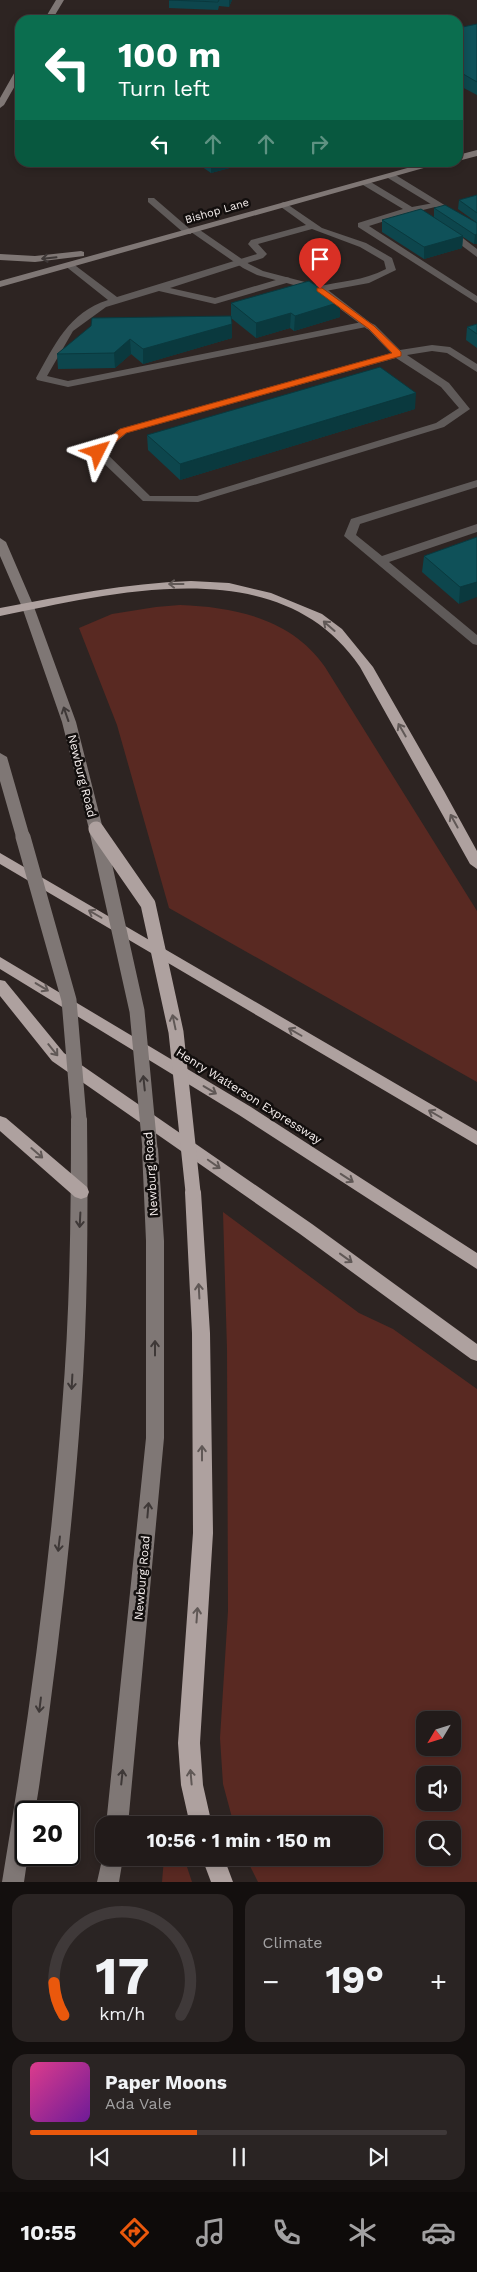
<!DOCTYPE html>
<html lang="en">
<head>
<meta charset="utf-8">
<style>
	:root { --surface:#221b1a; --page:#2a2423; --text:#f1f3f6; --muted:#a2a1a2; --line:#3f3939; --accent:#ea580c }
	body { margin:0; font-family:"Work Sans",sans-serif; background:var(--page); color:var(--text); height:100vh; display:flex; flex-direction:column; font-size:19px; white-space:nowrap }
	* { box-sizing:border-box; margin:0 }
	p { font-size:16px; color:var(--muted) }
	.icon { flex:none; width:28px; height:28px; fill:none; stroke:currentColor; stroke-width:2; stroke-linecap:round; stroke-linejoin:round }
	.map { position:relative; height:1882px; overflow:hidden }
	.drawer { display:flex; flex-direction:column; gap:12px; padding:12px; background:#130f0e; flex:1 }
	.drawer>* { flex:none }
	.top-card { position:absolute; left:15px; top:15px; width:448px; height:152px; border-radius:15px; box-shadow:0 2px 8px #0003,0 0 0 1px var(--line); background:#0b6e4f; color:#fff; overflow:hidden }
	.needle { width:32px; rotate:232deg }
	.buttons { position:absolute; left:416px; top:1711px; display:grid; gap:10px }
	.buttons a { display:grid; place-items:center; width:45px; height:45px; border-radius:10px; background:var(--surface); box-shadow:0 2px 8px #0003,0 0 0 1px var(--line); font-size:25px }
	.speed { position:absolute; left:15px; top:1801px; display:flex; gap:10px; font-size:25px; font-weight:700; text-align:center }
	.speed>* { display:grid; place-content:center; width:65px; height:65px; border-radius:50%; background:var(--surface); box-shadow:0 2px 8px #0003,0 0 0 1px var(--line); line-height:1 }
	.speed .limit { border:2px solid #111; border-radius:8px; background:#fff; color:#111 }
	.pin { position:absolute; display:grid; place-items:center; width:42px; height:42px; color:#fff; margin:-51px -21px; border-radius:50% 50% 50% 0; rotate:-45deg; box-shadow:0 0 5px #0007 }
	.pin .icon { rotate:45deg }
	.me { position:absolute; width:55px; margin:-28px; rotate:50deg; stroke-linejoin:round; filter:drop-shadow(0 0 4px #0008) }
	.turn { display:flex; align-items:center; gap:18px; height:105px; padding:0 20px; font-size:22px }
	.turn .icon { width:65px; height:65px; stroke-width:2.5 }
	.turn b { display:block; font-size:35px; line-height:42px }
	.lanes { display:flex; align-items:center; height:48px; padding:0 20px; background:#0003; justify-content:center; gap:25px; direction:ltr }
	.lanes .off { opacity:.35 }
	.big { font-size:38px; font-weight:700; line-height:1.1 }
	.drawer .widget { flex:1; display:flex; flex-direction:column; justify-content:center; gap:8px; min-width:0; padding:0 18px; border-radius:15px; background:var(--page) }
	.drawer .dial { align-items:center; gap:0 }
	.dial svg { height:130px; overflow:visible; fill:none; stroke:var(--line); stroke-width:7; stroke-linecap:round; text-anchor:middle }
	.dial text { fill:var(--text); stroke:none }
	.song { display:flex; align-items:center; gap:15px }
	.cover { width:60px; height:60px; border-radius:8px; background:linear-gradient(135deg,hsl(330 70% 55%),hsl(280 70% 35%)) }
	.played { height:5px; border-radius:2px; background:linear-gradient(90deg,var(--accent) 40%,var(--line) 40%) }
	.keys { display:flex; justify-content:space-around; direction:ltr }
	.heat { display:flex; justify-content:space-between; align-items:center; font-size:28px; direction:ltr }
	.drawer .tiles { flex:1; display:grid; gap:12px; grid-template-columns:1fr 1fr }
	.widget:last-child { grid-column:span 2 }
	.trip { position:absolute; left:95px; top:1816px; width:288px; height:50px; border-radius:15px; background:var(--surface); box-shadow:0 2px 8px #0003,0 0 0 1px var(--line); font-weight:700; line-height:50px; text-align:center }
	.tab-bar { display:flex; height:80px; justify-content:space-around; align-items:center; background:#0e0b0a; color:var(--muted) }
	.tab-bar .icon { width:35px; height:35px }
	.tab-bar .selected { color:var(--accent) }
	.tab-bar b { font-size:22px; color:var(--text) }
	.map>svg:first-child { display:block }
</style>
</head>
<body>
<div class="map">
<svg width="477" height="1882" viewBox="0 0 477 1882">
	<rect width="100%" height="100%" fill="#2d2422"/>
	<path fill="#592922" fill-rule="evenodd" d="M180 605C235 607 292 619 325 667L477 911V1082L169 908 117 725 79 628 112 614 156 607Z
		M223 1212 359 1313 393 1329 477 1389V1882H258L246 1858H374V1825H234L223 1784 220 1738 228 1611 227 1349ZM425 1720H452V1748H425ZM425 1775H452V1802H425ZM425 1830H452V1858H425Z
		M164 1858H184L192 1882H162Z"/>
	<g fill="none" stroke-linecap="round" stroke-linejoin="round">
		<path fill="#5f5a59" fill-rule="evenodd" d="M363 181H369L412 207 439 202V206L419 211 455 232 477 249V257L449 236 410 213 369 226 477 296V303L358 227V223L403 209 363 185Z
			M148 198H154L191 230V234H185L148 202Z
			M284 202 322 228 366 243 392 258 396 270 369 283 320 292 315 289 316 287C341 281 363 281 386 269L384 261 360 247 312 229 258 244 267 254 263 258 170 288 215 298 286 277 290 278V282L215 304 159 291 106 307 73 331 47 376 68 381 367 321 375 325 400 350 432 345 450 347 477 364V372L447 353 432 351 407 355 449 383 470 409 444 427 198 502 143 501 92 452 119 429 391 353 366 327 68 387 37 380 36 378C54 346 69 312 108 300L64 265 72 263 117 297 257 254 248 244 251 240 306 225 281 207V203ZM396 358 441 387 459 408 436 423 197 496H150L105 452 127 433Z
			M477 480V487L360 524 356 535 382 556 477 524V532L389 562 477 635V645L473 644 344 536 351 519Z"/>
		<path fill="#5f5a59" fill-rule="evenodd" d="M388 174H394L477 225V232L388 178Z
			M191 228H197L249 264 263 271 324 287 376 327 371 330 367 329 316 291 257 275 243 268 191 232Z"/>
		<path fill="#7f7775" fill-rule="evenodd" d="M56 0H64L52 20H44Z
			M17 68H20V77L4 105 0 108V98Z
			M477 150V156L458 161V155Z
			M429 162H445L0 287V281Z
			M81 251 84 252V256L35 262 0 260V254L35 256Z
			M0 538 6 542 34 607 76 722 103 829 101 832H91L89 829 62 722 22 607 0 556Z
			M0 753 7 757 30 837 28 840 23 842 16 837 0 781Z
			M79 1113 85 1115 87 1119C88 1215 88 1311 81 1407 72 1534 57 1661 39 1787L35 1812H26V1855H28L24 1882H2C28 1725 50 1567 62 1408 70 1312 71 1215 71 1119L73 1115Z
			M150 1143 156 1145 158 1149 164 1241V1438L128 1825H106L146 1438V1241L142 1149 144 1145Z
			M104 1851V1858H123L119 1882H97Z"/>
		<path fill="#aea19f" fill-rule="evenodd" d="M191 581 229 583 271 593 322 614 342 629 373 667 444 791 477 851V869L470 864 360 667C280 549 115 593 0 616V608C64 596 126 583 191 581Z
			M0 853 477 1131V1145L0 864Z
			M0 957 251 1107 477 1253V1269L239 1115 0 969Z
			M0 980 5 981 64 1053 312 1224 477 1344V1361L471 1359 300 1234 52 1061 0 996Z
			M0 1116 6 1118 87 1187 89 1192 87 1197 81 1199 75 1197 0 1131Z
			M193 1185 199 1187 201 1192 210 1333 213 1533 200 1743 203 1785 212 1825H190L181 1785 178 1743 193 1533 192 1333 185 1192 187 1187Z
			M202 1858H224L233 1882H211Z"/>
		<path stroke="#7f7775" stroke-width="15" d="M97 831 137 1011 150 1149
			M23 837 69 1000 79 1119"/>
		<path stroke="#aea19f" stroke-width="15" d="M96 829 148 904 176 1032 193 1192"/>
	</g>
	<path fill="#0d464d" d="M169 0H232L229 7 219 6 218 10 169 8Z
		M477 24V95L458 85V28Z
		M195 162H252L211 173Z
		M477 195V244H474L463 237 462 248 424 259 382 232V220L434 217V208L476 222 458 209 459 200Z
		M340 302V317L294 331 290 328 256 338 231 318 232 338 143 364 131 354 115 368 58 369 57 354 231 317V303Z
		M477 324V348L466 340 467 327Z
		M415 409 180 480 148 450 147 435Z
		M477 537 459 604 422 572 424 556Z"/>
	<path fill="#0a393e" d="M229 0H232L229 7Z
		M211 162H252L211 173Z
		M477 234V244H474L475 235Z
		M463 236 462 248 424 259V247Z
		M340 302V317L294 331 295 316Z
		M291 313 290 328 256 338V323Z
		M232 324V338L143 364V349Z
		M130 339 131 354 115 368 114 353Z
		M416 393 415 409 180 480V464Z
		M477 582V597L459 604 460 587Z"/>
	<path fill="#0f5159" stroke="#0a393e" d="M169 0H219L218 2Z
		M477 24V82L458 71V28Z
		M477 195V213L459 200Z
		M445 205 477 223V234L475 235 434 208Z
		M421 209 463 236 424 247 382 220Z
		M309 281 340 302 295 316 291 313 256 323 231 303Z
		M231 316 232 324 143 349 130 339 114 353 57 354 91 326 92 318Z
		M477 324V334L467 327Z
		M380 367 416 393 180 464 147 435Z
		M477 537V582L460 587 424 556Z"/>
	<defs><path id="oneway-shaft" d="M-6 0H5M1.5-3L5.5 0L1.5 3" fill="none" stroke-width="1.6" stroke-linecap="round" stroke-linejoin="round" transform="scale(1.25)"/></defs>
	<g stroke="#3e3837">
		<use href="#oneway-shaft" transform="translate(49 258) rotate(174)"/>
		<use href="#oneway-shaft" transform="translate(66 714) rotate(-109)"/>
		<use href="#oneway-shaft" transform="translate(144 1083) rotate(-96)"/>
		<use href="#oneway-shaft" transform="translate(80 1220) rotate(93)"/>
		<use href="#oneway-shaft" transform="translate(155 1348) rotate(-90)"/>
		<use href="#oneway-shaft" transform="translate(72 1382) rotate(93)"/>
		<use href="#oneway-shaft" transform="translate(148 1510) rotate(-85)"/>
		<use href="#oneway-shaft" transform="translate(59 1544) rotate(97)"/>
		<use href="#oneway-shaft" transform="translate(40 1705) rotate(97)"/>
		<use href="#oneway-shaft" transform="translate(122 1777) rotate(-84)"/>
	</g>
	<g stroke="#605856">
		<use href="#oneway-shaft" transform="translate(176 584) rotate(-180)"/>
		<use href="#oneway-shaft" transform="translate(329 626) rotate(-139)"/>
		<use href="#oneway-shaft" transform="translate(402 730) rotate(-120)"/>
		<use href="#oneway-shaft" transform="translate(454 821) rotate(-119)"/>
		<use href="#oneway-shaft" transform="translate(95 914) rotate(-150)"/>
		<use href="#oneway-shaft" transform="translate(42 987) rotate(31)"/>
		<use href="#oneway-shaft" transform="translate(174 1022) rotate(-102)"/>
		<use href="#oneway-shaft" transform="translate(295 1032) rotate(-150)"/>
		<use href="#oneway-shaft" transform="translate(53 1050) rotate(51)"/>
		<use href="#oneway-shaft" transform="translate(210 1090) rotate(31)"/>
		<use href="#oneway-shaft" transform="translate(435 1114) rotate(-150)"/>
		<use href="#oneway-shaft" transform="translate(37 1153) rotate(41)"/>
		<use href="#oneway-shaft" transform="translate(214 1164) rotate(35)"/>
		<use href="#oneway-shaft" transform="translate(347 1178) rotate(33)"/>
		<use href="#oneway-shaft" transform="translate(346 1258) rotate(36)"/>
		<use href="#oneway-shaft" transform="translate(199 1291) rotate(-93)"/>
		<use href="#oneway-shaft" transform="translate(202 1453) rotate(-90)"/>
		<use href="#oneway-shaft" transform="translate(197 1615) rotate(-86)"/>
		<use href="#oneway-shaft" transform="translate(191 1777) rotate(-95)"/>
	</g>
	<path fill="#ea580c" stroke="#983908" d="M317 288H322L374 326 401 352V356L126 433 101 454H95V450L120 429 392 353 369 329 317 291Z"/>
	<g text-anchor="middle" dominant-baseline="central" stroke-width="5" stroke-linejoin="round" paint-order="stroke">
		<g font-size="11" fill="#f7f0ef" stroke="#120e0d">
			<text transform="translate(217 211) rotate(-16)">Bishop Lane</text>
		</g>
		<g font-size="12" fill="#f7f0ef" stroke="#120e0d">
			<text transform="translate(82 776) rotate(76)">Newburg Road</text>
			<text transform="translate(249 1096) rotate(32)">Henry Watterson Expressway</text>
			<text transform="translate(151 1174) rotate(-94)">Newburg Road</text>
			<text transform="translate(142 1578) rotate(-85)">Newburg Road</text>
		</g>
	</g>
</svg>
<div class="buttons">
<a><svg class="needle" viewBox="-14 -14 28 28"><path d="M0-13l5 13h-10z" fill="#e53935"/><path d="M0 13l5-13h-10z" fill="#a2a1a2"/></svg></a>
<a><svg class="icon" aria-label="sound" viewBox="0 0 24 24"><path d="M4 9h4l5-4v14l-5-4H4zM17 9q2 3 0 6"/></svg></a>
<a><svg class="icon" aria-label="search" viewBox="0 0 24 24"><circle cx="10" cy="10" r="6"/><path d="M15 15l6 6"/></svg></a>
</div>
<div class="speed"><div class="limit">20</div></div>
<div class="pin" style="left:320px;top:289px;background:#d93025"><svg class="icon" aria-label="arrive" viewBox="0 0 24 24"><path d="M6 21V4h12l-3 4 3 4H6"/></svg></div>
<svg class="me" style="left:98px;top:452px" viewBox="-20 -20 40 40"><path d="M0-17L14 15 0 8-14 15z" fill="#ea580c" stroke="#fff" stroke-width="4"/></svg>
<div class="trip">10:56 · 1 min · 150 m</div>
<div class="top-card">
<div class="turn"><svg class="icon" aria-label="left" viewBox="0 0 24 24"><path d="M17 20v-9H6M10 6l-5 5 5 5"/></svg><div><b>100 m</b>Turn left</div></div>
<div class="lanes"><svg class="icon" aria-label="left" viewBox="0 0 24 24"><path d="M17 20v-9H6M10 6l-5 5 5 5"/></svg><svg class="icon off" aria-label="ahead" viewBox="0 0 24 24"><path d="M12 20V5M6 11l6-6 6 6"/></svg><svg class="icon off" aria-label="ahead" viewBox="0 0 24 24"><path d="M12 20V5M6 11l6-6 6 6"/></svg><svg class="icon off" aria-label="right" viewBox="0 0 24 24"><path d="M7 20v-9h11M14 6l5 5-5 5"/></svg></div>
</div>
</div>
<section class="drawer">
<div class="tiles">
<div class="widget dial"><svg viewBox="0 0 100 80">
<path d="M14 69A42 42 0 1 1 86 69"/>
<path d="M14 69A42 42 0 0 1 8 49" stroke="#ea580c"/>
<text x="50" y="56" font-size="32" font-weight="700">17</text>
<text x="50" y="72" font-size="11">km/h</text>
</svg></div>
<div class="widget"><p>Climate</p>
<div class="heat"><a>−</a><b class="big">19°</b><a>+</a></div>
</div>
<div class="widget">
<div class="song"><i class="cover"></i><div><b>Paper Moons</b><p>Ada Vale</p></div></div>
<div class="played"></div>
<div class="keys"><svg class="icon" aria-label="previous" viewBox="0 0 24 24"><path d="M18 5L8 12l10 7zM5 5v14"/></svg><svg class="icon" aria-label="pause" viewBox="0 0 24 24"><path d="M8 5v14M16 5v14"/></svg><svg class="icon" aria-label="next" viewBox="0 0 24 24"><path d="M6 5l10 7-10 7zM19 5v14"/></svg></div>
</div>
</div>
</section>
<nav class="tab-bar">
<b>10:55</b>
<svg class="icon selected" aria-label="directions" viewBox="0 0 24 24"><path d="M12 3l9 9-9 9-9-9zM9 14v-3h6M13 9l2 2-2 2"/></svg>
<svg class="icon" aria-label="music" viewBox="0 0 24 24"><path d="M9 18V5l10-2v13"/><circle cx="6" cy="18" r="3"/><circle cx="16" cy="16" r="3"/></svg>
<svg class="icon" aria-label="phone" viewBox="0 0 24 24"><path d="M5 4h4l2 5-3 2q2 4 5 5l2-3 5 2v4C11 20 4 13 5 4z"/></svg>
<svg class="icon" aria-label="climate" viewBox="0 0 24 24"><path d="M12 3v18M4 7l16 10M4 17L20 7"/></svg>
<svg class="icon" aria-label="car" viewBox="0 0 24 24"><path d="M5 17H2v-5l4-1 3-4h7l3 4 3 1v5h-3M9 17h6M6 11h13"/><circle cx="7" cy="17" r="2"/><circle cx="17" cy="17" r="2"/></svg>
</nav>
</body>
</html>
